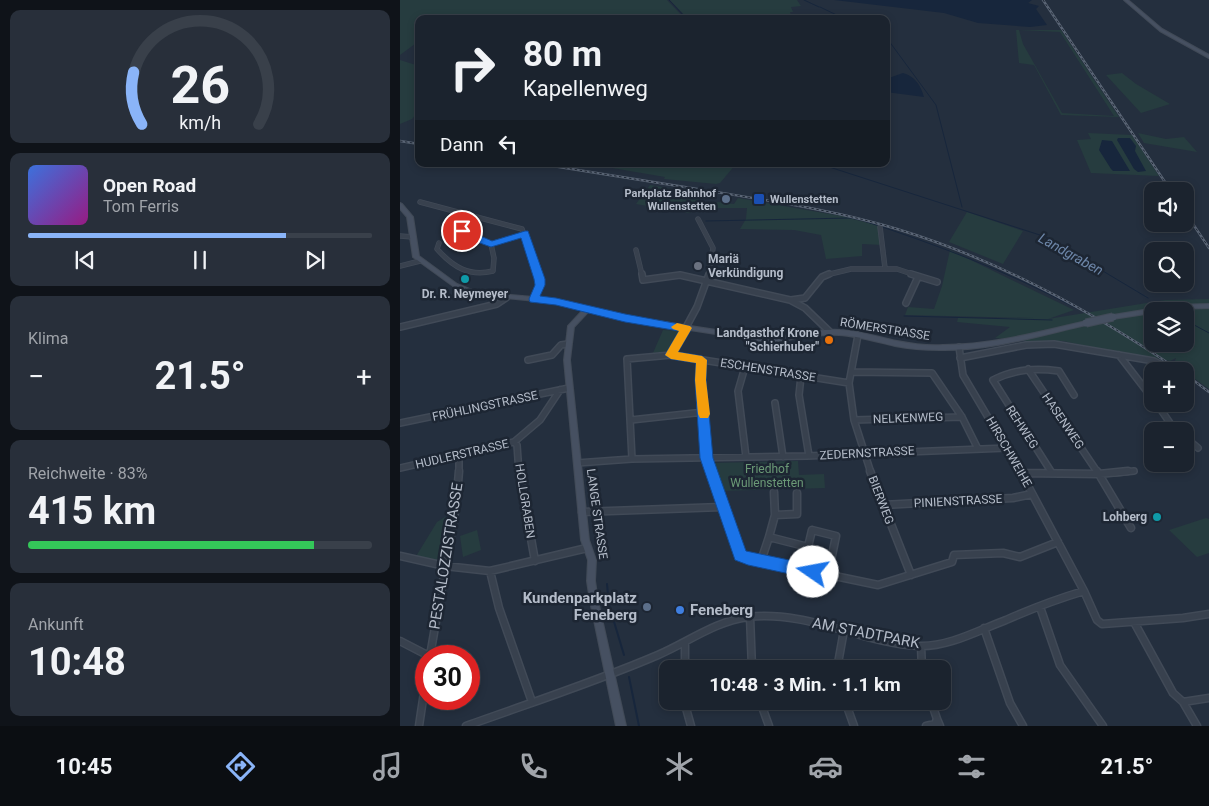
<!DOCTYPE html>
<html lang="de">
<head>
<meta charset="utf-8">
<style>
	:root { --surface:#1b232e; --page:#282f3a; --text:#f1f3f6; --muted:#a0a4aa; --line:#39404a; --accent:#8ab4f8 }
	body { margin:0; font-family:Roboto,sans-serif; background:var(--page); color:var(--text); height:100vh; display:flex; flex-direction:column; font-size:19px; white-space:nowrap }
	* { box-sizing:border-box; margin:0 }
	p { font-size:16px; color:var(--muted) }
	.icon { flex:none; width:28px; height:28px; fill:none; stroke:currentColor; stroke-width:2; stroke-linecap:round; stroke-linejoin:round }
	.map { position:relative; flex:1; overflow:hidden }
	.drawer { display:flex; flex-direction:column; gap:10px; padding:10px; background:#0f1319; width:400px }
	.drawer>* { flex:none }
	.guide { position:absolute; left:15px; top:15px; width:475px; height:152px; border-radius:10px; box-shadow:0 2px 8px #0003,0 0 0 1px var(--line); background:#1b232e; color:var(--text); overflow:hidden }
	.controls { position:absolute; left:744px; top:182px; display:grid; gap:10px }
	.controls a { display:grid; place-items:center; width:50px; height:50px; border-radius:10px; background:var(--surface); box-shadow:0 2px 8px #0003,0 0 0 1px var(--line); font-size:25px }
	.speed { position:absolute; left:15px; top:645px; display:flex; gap:10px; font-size:25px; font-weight:700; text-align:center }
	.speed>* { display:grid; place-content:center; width:65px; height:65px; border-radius:50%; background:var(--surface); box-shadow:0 2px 8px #0003,0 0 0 1px var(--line); line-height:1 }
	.speed .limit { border:8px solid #d22; background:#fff; color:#111 }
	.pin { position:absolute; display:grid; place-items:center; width:42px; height:42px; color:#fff; margin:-21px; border:2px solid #fff; border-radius:50%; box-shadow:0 1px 5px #0007 }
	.me { position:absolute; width:55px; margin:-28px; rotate:282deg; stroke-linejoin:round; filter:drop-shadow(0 0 4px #0008) }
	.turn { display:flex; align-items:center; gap:18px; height:105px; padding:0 25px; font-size:22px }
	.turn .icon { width:65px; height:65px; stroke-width:2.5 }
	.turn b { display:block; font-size:35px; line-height:42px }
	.then { display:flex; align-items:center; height:48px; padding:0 25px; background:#0003; gap:10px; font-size:19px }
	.big { font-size:38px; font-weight:700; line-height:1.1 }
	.drawer .tile { flex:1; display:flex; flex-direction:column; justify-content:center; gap:8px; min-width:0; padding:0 18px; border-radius:10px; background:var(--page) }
	.drawer .dial { align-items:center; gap:0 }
	.dial svg { height:130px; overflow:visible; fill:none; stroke:var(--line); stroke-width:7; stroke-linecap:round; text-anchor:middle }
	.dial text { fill:var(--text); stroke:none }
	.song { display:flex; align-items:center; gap:15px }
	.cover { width:60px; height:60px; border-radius:8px; background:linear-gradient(135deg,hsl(220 70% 55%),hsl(310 70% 35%)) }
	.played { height:5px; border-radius:2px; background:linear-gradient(90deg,var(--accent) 75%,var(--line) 75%) }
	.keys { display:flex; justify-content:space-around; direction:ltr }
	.heat { display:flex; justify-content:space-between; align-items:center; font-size:28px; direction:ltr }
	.charge { height:8px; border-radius:4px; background:linear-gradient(90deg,#34c759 83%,var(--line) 0) }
	.trip { position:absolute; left:259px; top:660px; width:292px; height:50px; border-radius:10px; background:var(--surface); box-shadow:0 2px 8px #0003,0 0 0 1px var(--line); font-weight:700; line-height:50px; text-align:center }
	.tab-bar { display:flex; height:80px; justify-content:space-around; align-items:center; background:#0b0e12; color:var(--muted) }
	.tab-bar .icon { width:35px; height:35px }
	.tab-bar .on { color:var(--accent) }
	.tab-bar b { font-size:22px; color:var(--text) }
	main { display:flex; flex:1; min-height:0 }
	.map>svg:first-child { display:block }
</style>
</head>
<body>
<main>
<section class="drawer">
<div class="tile dial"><svg viewBox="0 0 100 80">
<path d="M14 69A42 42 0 1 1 86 69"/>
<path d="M14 69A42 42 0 0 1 9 37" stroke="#8ab4f8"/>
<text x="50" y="56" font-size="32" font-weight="700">26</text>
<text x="50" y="72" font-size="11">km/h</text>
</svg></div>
<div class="tile">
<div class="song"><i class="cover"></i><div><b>Open Road</b><p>Tom Ferris</p></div></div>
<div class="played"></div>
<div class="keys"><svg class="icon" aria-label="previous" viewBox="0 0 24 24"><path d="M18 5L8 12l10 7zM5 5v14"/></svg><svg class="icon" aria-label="pause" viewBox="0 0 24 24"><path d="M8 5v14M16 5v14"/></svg><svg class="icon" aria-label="next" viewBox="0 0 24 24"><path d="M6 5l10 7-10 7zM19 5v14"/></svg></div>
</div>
<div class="tile"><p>Klima</p>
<div class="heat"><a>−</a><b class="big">21.5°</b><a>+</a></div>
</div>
<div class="tile"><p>Reichweite · 83%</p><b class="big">415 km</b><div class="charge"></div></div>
<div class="tile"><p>Ankunft</p><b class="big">10:48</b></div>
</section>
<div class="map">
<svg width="809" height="726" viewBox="0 0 809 726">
	<rect width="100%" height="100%" fill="#242f3e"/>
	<path fill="#263c3f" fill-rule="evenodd" d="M0 0H267L285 19H113L105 17 101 19H19V41L0 55Z
		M270 0H397L401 6 391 7 393 12H390L392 18 411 17V19H288Z
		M616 30H661L719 117 661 115 634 65 619 63ZM619 30 660 32 714 116 662 113 623 44Z
		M0 60 19 66 17 113 12 119 0 124Z
		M722 73 736 84 770 104 741 113 706 75Z
		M688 133 732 135 759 176 691 173 677 140 691 139Z
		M738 133 766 139 784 137 797 152 744 143Z
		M173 164H336L320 183 316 184 264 179 265 177 189 164 187 166Z
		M250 185 303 194 290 213 236 204Z
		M338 198 441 216 480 226 482 245 462 244V256L426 259 421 235 394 230 340 229 346 219 347 208H302L304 204 312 205 318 202 334 204Z
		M567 212 623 231 603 264 549 242Z
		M550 250 674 310 648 319 765 300 809 299V389L777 366 775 361 776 358 770 361 752 357H738L663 341 637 342 595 338 610 327 557 322 558 318H634L505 315 508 307 534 309 542 286ZM752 311H785V344H752Z
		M263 330 279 331 270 351 253 353Z
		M398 461 399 475 424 474 425 488 319 491 309 463Z
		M45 517 53 518 45 565 15 558 37 522Z
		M806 518 809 519V553L797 557 769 530Z
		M77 530 81 550 63 557 60 536Z"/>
	<path fill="#17263c" d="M434 0H632L628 3 639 6 636 9 647 25 630 27 578 23 544 13Z
		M503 73C515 76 521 86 524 97L486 92V79Z
		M718 138H730L736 146 735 151 746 171 738 172 734 169 717 140Z
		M702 140 712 141 730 171H713L711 169 699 150Z"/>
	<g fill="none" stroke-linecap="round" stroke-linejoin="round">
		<path stroke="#17263c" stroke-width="1" d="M269 0 287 19
			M404 0 419 7
			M420 7 445 19
			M486 37 536 105 562 207
			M420 164 646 237 748 298
			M306 221 450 218 461 220C535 244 607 271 676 308
			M504 316 652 320
			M785 320 809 333"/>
		<path stroke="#17263c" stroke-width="2" d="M207 584 209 605 224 655
			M229 677 239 726"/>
		<defs>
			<path id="street-far2" d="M20 202 122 229 139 275
				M298 219 313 248 309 275
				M480 227 485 268
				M0 236 13 237
				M39 243 37 249C53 267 69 277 93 271L94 258 91 244C76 239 60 235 54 219L61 212
				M91 244 125 234
				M236 250 242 275
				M0 266 20 261
				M426 275 451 269H497L515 275"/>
			<path id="street-far1" d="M242 274 243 280 280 275 390 300 405 308 430 332
				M511 274 537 282
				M134 299 140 285 138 274
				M391 300 405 298 422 277 429 274
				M506 303 518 277
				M0 327 97 304 106 298
				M458 335 449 383 454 420 471 473
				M559 347 563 375 621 473
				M271 355 297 307 309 274
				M719 355 752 398
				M560 358 626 345 654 344 754 361 774 371
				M128 360 152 355 161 345 168 344
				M302 360C300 393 302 442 312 473
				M345 367 338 391 346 457
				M628 369 698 473
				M451 372 532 373 562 417 578 449
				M401 376 399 395 409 456
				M375 403 383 457
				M757 404 772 426 778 431
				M231 420 304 412
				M454 420 562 417
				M0 423 169 388
				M785 437 798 448
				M114 442 117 445 119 473
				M59 455V473
				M232 459 227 359 271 355 449 383
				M177 463 232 459 407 456 607 448
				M0 468 114 442 140 420 160 390
				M652 473 593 380C615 369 635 368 659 371L674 395
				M714 473 734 471"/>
			<path id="street" d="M119 471 135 561
				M312 471 339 552 343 557 478 585 552 562 554 555 603 553 620 557 658 542
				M470 471 511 575
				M697 471 731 528
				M621 473 699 474 728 471
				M483 505 613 498 632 494
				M182 512 322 507
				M375 515 397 514V493
				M369 537 375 515 374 492
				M0 556 45 566 90 571 187 548
				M361 561 369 537 408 547 412 530 436 536 428 575
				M90 571 99 608 132 702
				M684 591 697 620 702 624 783 618 809 614
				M640 607 660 665 703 726
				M350 616 352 669
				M734 622 773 693 783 702 797 726
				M584 628 610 703 623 726
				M0 641 29 656
				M285 643V669
				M521 646 522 669
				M30 656 56 506 59 471
				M437 669 444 630
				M284 701 291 726
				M360 701 369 726
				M445 701 454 726
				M783 702 809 698
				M537 719 540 726
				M19 726 26 679
				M66 726C130 703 195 682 258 655 288 642 316 621 348 617 408 610 461 643 519 646 549 647 579 630 606 620 631 609 657 599 684 591L620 471
				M526 726 535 724 537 719 531 701"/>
			<path id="secondary" d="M724 0H728L762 29 809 55V58L760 31Z
				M0 203 2 204 13 217 19 256 57 284 77 292 156 299 225 316 368 338C392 337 416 328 440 330 460 331 478 337 497 341 512 344 527 346 543 345 591 345 639 332 686 321L689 323 686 325C638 336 590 351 540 350 525 350 510 349 495 346 477 342 458 336 439 335 415 333 392 341 368 342L225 320 189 311 174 327 170 360 189 540 196 560 195 581 198 601 226 726H216L190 601 187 581 188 560 181 540 164 360 168 326 183 310 156 303 74 295 53 286 13 257 7 217 0 209Z
				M809 304V308L774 309 752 311V313L713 319 710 317 713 315 774 305Z"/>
		</defs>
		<use href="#street-far2" stroke="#414a57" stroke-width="5.5"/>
		<use href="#street-far1" stroke="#414a57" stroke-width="8"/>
		<use href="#street" stroke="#414a57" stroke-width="9"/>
		<use href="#secondary" stroke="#414a57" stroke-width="2"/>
		<use href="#street-far2" stroke="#38414e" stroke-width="4"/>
		<use href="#street-far1" stroke="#38414e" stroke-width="5"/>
		<use href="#street" stroke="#38414e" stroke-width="6"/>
		<use href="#secondary" fill="#465061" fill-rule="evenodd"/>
		<defs>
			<path id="rail" d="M643 0 771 191
				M0 141 19 144
				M140 164C199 173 257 183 316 192 377 202 438 211 497 229 599 260 692 311 780 371
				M785 212 809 248
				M785 374 809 392"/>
		</defs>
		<use href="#rail" stroke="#5a6575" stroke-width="2.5"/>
		<use href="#rail" stroke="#1d2633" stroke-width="1" stroke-dasharray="2.5" stroke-linecap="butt"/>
		<defs>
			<path id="secondary-bridge" d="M686 323 713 317"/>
		</defs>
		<use href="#secondary-bridge" stroke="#414a57" stroke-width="9" stroke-linecap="butt"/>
		<use href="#secondary-bridge" stroke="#465061" stroke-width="7"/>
	</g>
	<path fill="#1a73e8" stroke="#114b97" d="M62 228 92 241 125 231H128L145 279V285L140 296 156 298 225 314 290 326 292 328 278 352 302 356 307 360 306 380 313 458 346 551 413 565 418 567 420 572 418 577 413 579 348 565 335 560 300 458 295 380 296 363 271 359 265 355 279 331 225 322 156 305 130 302 129 299 135 285 134 279 121 238 91 247 63 237 57 231Z"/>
	<path fill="#f59e0b" d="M277 323 290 326 292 328 278 352 302 356 307 360 306 380 310 414 308 418H300L298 414 295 380 296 363 271 359 265 355 279 331 273 329 271 327Z"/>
	<g fill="#5c6f8a" stroke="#1d2633" stroke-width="2">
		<circle cx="326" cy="199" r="5"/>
		<circle cx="247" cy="607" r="5"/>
	</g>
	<rect fill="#1a4fb4" stroke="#1d2633" stroke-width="2" x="353" y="193" width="12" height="12" rx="2.5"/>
	<circle fill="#6b7280" stroke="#1d2633" stroke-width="2" cx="298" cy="266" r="5"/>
	<g fill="#0f9aa8" stroke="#1d2633" stroke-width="2">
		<circle cx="65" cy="279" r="5"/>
		<circle cx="757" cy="517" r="5"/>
	</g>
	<circle fill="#e8710a" stroke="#1d2633" stroke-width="2" cx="429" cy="340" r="5"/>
	<circle fill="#3f7fe0" stroke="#1d2633" stroke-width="2" cx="280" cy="610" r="5"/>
	<g text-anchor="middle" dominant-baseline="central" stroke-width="5" stroke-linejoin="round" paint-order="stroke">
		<g font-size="11" font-weight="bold" fill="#b4bcc9" stroke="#1d2633" text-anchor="end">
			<text x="316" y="193">Parkplatz Bahnhof<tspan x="316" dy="13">Wullenstetten</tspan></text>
			<text x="370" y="199" text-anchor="start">Wullenstetten</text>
		</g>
		<g font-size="12" font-weight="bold" fill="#b4bcc9" stroke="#1d2633" text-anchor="end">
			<text x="308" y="259" text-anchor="start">Mariä<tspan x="308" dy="14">Verkündigung</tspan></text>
			<text x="65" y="294" text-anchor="middle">Dr. R. Neymeyer</text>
			<text x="419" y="333">Landgasthof Krone<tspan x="419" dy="14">"Schierhuber"</tspan></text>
			<text x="747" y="517">Lohberg</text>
		</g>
		<g font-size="12" fill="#b4bcc9" stroke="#1d2633">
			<text transform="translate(485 329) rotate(9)">RÖMERSTRASSE</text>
			<text transform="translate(368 370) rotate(9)">ESCHENSTRASSE</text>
			<text transform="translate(85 406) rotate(-12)">FRÜHLINGSTRASSE</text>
			<text transform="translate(508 418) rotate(-2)">NELKENWEG</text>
			<text transform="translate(663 421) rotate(56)">HASENWEG</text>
			<text transform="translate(622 427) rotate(57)">REHWEG</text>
			<text transform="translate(609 452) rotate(60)">HIRSCHWEIHE</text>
			<text transform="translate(467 453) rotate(-3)">ZEDERNSTRASSE</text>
			<text transform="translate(62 454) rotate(-13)">HUDLERSTRASSE</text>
			<text transform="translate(481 500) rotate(69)">BIERWEG</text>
			<text transform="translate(125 501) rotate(81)">HOLLGRABEN</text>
			<text transform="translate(558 501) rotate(-3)">PINIENSTRASSE</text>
			<text transform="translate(197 514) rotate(82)">LANGE STRASSE</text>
		</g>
		<g font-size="12" fill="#6b9a76" stroke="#1d2633">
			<text x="367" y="469">Friedhof<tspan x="367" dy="14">Wullenstetten</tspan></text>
		</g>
		<g font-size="14" font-style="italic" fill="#6d86a8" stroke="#1d2633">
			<text transform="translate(671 254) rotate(29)">Landgraben</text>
		</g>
		<g font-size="15" fill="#b4bcc9" stroke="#1d2633">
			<text transform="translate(46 556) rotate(-81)">PESTALOZZISTRASSE</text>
			<text transform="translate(466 633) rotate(11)">AM STADTPARK</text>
		</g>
		<g font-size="15" font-weight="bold" fill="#b4bcc9" stroke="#1d2633" text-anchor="end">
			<text x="237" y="598">Kundenparkplatz<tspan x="237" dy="17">Feneberg</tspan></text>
			<text x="290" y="610" text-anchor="start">Feneberg</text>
		</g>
	</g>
</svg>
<div class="controls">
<a><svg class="icon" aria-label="sound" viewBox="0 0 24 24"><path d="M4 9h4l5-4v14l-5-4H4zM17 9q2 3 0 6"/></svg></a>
<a><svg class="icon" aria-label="search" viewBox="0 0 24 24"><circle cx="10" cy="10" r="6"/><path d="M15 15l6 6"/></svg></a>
<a><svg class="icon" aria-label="layers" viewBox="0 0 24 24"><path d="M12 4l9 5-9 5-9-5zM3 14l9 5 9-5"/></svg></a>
<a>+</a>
<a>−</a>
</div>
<div class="speed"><div class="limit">30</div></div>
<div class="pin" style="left:62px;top:231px;background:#d93025"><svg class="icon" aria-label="arrive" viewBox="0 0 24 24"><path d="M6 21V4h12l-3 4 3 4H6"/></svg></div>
<svg class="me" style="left:413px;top:572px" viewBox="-20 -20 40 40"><circle r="19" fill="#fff"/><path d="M0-13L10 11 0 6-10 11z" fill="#1a73e8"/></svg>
<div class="trip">10:48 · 3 Min. · 1.1 km</div>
<div class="guide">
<div class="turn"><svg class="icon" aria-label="right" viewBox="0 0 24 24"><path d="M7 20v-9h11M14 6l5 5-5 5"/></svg><div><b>80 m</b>Kapellenweg</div></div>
<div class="then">Dann<svg class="icon" aria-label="left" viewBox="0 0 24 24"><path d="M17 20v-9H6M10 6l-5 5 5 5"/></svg></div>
</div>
</div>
</main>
<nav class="tab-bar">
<b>10:45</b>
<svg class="icon on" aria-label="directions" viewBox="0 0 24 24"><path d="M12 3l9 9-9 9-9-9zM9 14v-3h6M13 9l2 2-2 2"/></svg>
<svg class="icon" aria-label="music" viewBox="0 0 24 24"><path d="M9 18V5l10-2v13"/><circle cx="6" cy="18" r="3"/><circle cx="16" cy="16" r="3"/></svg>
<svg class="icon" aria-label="phone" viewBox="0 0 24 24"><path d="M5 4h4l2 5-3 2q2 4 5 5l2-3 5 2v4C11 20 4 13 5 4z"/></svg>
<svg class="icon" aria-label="climate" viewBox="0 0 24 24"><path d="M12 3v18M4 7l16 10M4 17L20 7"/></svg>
<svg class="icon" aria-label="car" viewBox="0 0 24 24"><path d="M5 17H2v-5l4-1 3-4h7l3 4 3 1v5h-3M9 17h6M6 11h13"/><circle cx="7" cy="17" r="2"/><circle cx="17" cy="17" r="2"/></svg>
<svg class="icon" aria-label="filters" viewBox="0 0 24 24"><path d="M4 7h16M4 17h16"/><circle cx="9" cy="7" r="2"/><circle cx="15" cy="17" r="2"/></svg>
<b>21.5°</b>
</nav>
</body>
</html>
